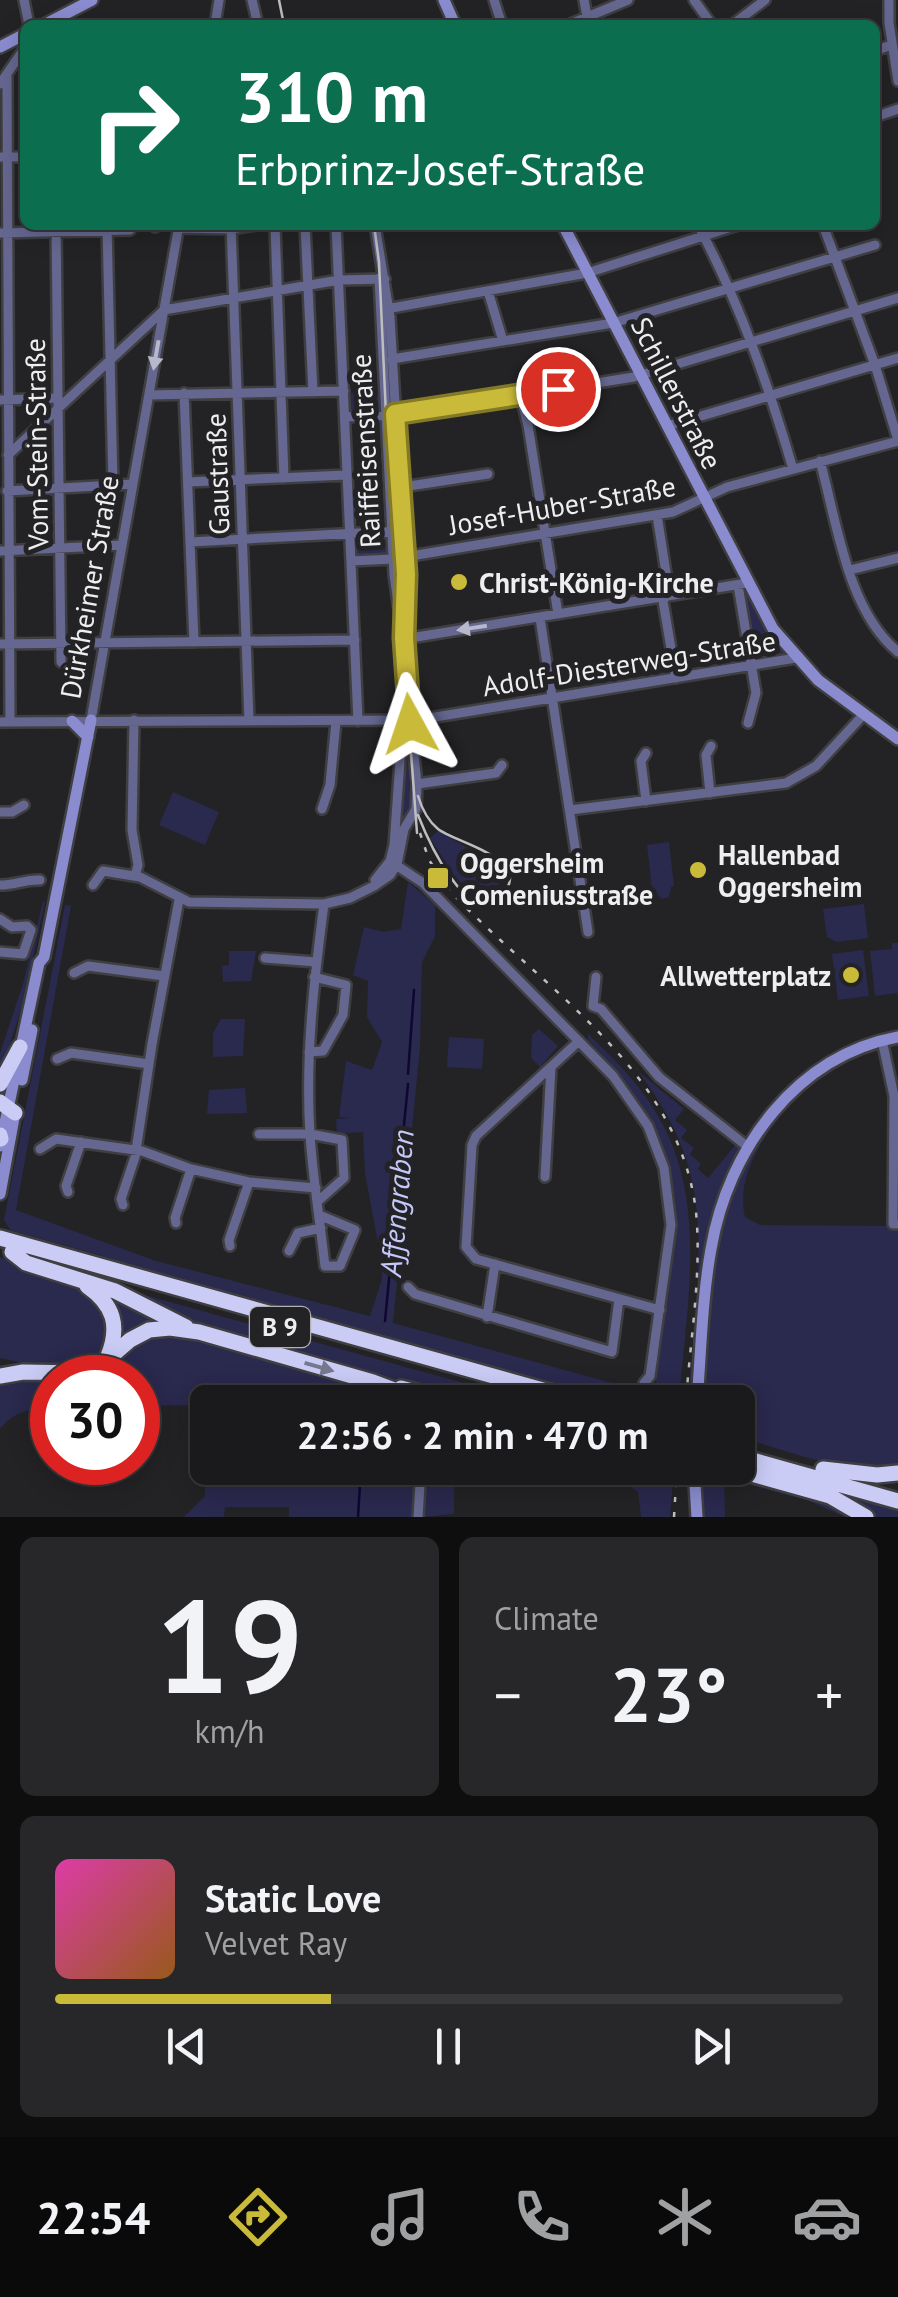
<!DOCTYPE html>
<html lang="en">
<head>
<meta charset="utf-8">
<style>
	:root { --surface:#1a1a1c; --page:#272729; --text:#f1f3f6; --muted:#9fa1a3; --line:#38383b; --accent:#c9ba3a }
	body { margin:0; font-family:"PT Sans",sans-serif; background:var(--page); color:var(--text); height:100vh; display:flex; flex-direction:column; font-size:38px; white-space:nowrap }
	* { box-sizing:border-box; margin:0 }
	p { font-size:32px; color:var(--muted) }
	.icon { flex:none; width:55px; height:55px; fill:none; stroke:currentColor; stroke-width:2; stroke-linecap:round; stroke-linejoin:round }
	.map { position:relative; height:1517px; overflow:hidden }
	.drawer { display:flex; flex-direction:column; gap:20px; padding:20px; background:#0e0e0f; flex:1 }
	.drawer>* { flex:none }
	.hud { position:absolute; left:20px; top:20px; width:860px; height:210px; border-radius:15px; box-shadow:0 5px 25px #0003,0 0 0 2px var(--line); background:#0b6e4f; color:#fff; overflow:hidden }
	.speed { position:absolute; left:30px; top:1355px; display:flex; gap:20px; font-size:50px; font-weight:700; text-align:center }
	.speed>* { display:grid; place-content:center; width:130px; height:130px; border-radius:50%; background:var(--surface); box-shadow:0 5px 25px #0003,0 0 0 2px var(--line); line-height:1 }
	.speed .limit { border:15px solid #d22; background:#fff; color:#111 }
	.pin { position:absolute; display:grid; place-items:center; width:85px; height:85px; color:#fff; margin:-42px; border:5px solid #fff; border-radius:50%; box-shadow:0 2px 10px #0007 }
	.me { position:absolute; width:110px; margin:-55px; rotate:355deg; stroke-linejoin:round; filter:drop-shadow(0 0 8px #0008) }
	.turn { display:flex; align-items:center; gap:35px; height:210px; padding:0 50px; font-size:45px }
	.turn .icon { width:130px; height:130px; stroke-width:2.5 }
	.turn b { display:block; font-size:70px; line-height:85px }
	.big { font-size:75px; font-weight:800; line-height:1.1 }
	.drawer .tile { flex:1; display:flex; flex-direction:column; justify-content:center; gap:15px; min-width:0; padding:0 35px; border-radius:15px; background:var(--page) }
	.drawer .dial { align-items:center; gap:0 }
	.dial b { font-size:130px; line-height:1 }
	.song { display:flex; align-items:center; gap:30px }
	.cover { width:120px; height:120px; border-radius:15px; background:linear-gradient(135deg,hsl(320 70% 55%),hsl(30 70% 35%)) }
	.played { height:10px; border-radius:5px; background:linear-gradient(90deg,var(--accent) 35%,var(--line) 35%) }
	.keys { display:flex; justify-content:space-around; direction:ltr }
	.heat { display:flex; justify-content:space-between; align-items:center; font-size:55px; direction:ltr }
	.drawer .tiles { flex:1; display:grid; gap:20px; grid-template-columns:1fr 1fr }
	.tile:last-child { grid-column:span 2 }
	.trip { position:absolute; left:190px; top:1385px; width:565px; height:100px; border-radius:15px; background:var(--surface); box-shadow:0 5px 25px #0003,0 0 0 2px var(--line); font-weight:800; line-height:100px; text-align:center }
	.dock { display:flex; height:160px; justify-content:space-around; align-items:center; background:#0a0a0b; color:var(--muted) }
	.dock .icon { width:70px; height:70px }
	.dock .current { color:var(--accent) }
	.dock b { font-size:45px; color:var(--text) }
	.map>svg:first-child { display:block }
</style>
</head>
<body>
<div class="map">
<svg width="898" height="1517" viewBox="0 0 898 1517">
	<rect width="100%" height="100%" fill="#232326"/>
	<path fill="#2a294e" d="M380 391 381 413 347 415 346 393Z
		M387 533 388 557 353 559 352 535Z
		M746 585 792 657 754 663 741 586Z
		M407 740 411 812 400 833 398 826Z
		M173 792 219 812 205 845 159 825Z
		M438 831 494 863 502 878 496 892 480 898 468 891 454 875 430 838Z
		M669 842 674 886 671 887 669 897 662 899 652 889 647 845Z
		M408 882 435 905V936L422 962 420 1047 393 1323 630 1388 655 1391C660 1330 676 1269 675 1207 674 1144 631 1082 588 1040V1034C614 1059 640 1084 658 1116 709 1202 686 1308 679 1402H613L134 1268 100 1255 10 1230 4 1220 65 905 71 906 16 1210 156 1261 370 1316 382 1279V1265L365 1173 363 1132 337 1134 336 1119 351 1118 339 1117 346 1061 372 1070 382 1042 367 1017 368 981 353 975 364 927 383 932 401 929Z
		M43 901 45 902 23 1004 0 1074V1053L23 984Z
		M864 904 868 938 837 942 827 937 823 909Z
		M892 943H898V998L897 993 875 996 870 951 892 949Z
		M863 950 869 996 838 1000 832 954Z
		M229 951H256L251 981 223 982 222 966 229 965Z
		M221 1019H245L243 1056 213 1057V1033Z
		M539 1029 558 1046 540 1067 531 1058 532 1035Z
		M449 1037 484 1039 482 1069 447 1067Z
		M638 1071 684 1109 675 1120 687 1130 681 1138 694 1148 690 1154 701 1164 698 1169 708 1178 737 1143 739 1151C697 1229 697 1315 690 1401 688 1378 693 1350 695 1325 702 1219 705 1160 638 1071Z
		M811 1080C780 1115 733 1165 745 1217L760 1225 890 1226 891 1230 898 1231V1467C852 1477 783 1449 738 1437V1402H703C710 1303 709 1200 774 1118 784 1104 799 1092 811 1080Z
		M245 1088 247 1113 207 1114 209 1090Z
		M0 1257 82 1288 110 1319 105 1353 92 1366 45 1368 0 1358Z
		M119 1288 533 1402H464L211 1332Z
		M99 1291 175 1324 119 1344Z
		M174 1332 396 1394 409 1402H208V1468H417L414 1517H289V1507H225L224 1517H184L205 1496V1413L195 1405 138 1406V1378H93L142 1338Z
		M15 1379 52 1381V1408C31 1408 14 1411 0 1429V1383Z
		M430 1468H674L670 1517H641L638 1492 624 1482 437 1472Z
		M699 1468H714L829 1500 860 1517H845L807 1500 724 1478 725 1517H703Z
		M434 1483 454 1484V1514L422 1517V1492Z
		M834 1493 898 1510V1517H873Z"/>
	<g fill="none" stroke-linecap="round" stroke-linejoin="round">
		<path stroke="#0f0634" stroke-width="2.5" d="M408 1074 414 990
			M385 1321 408 1084
			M368 1402 369 1389
			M358 1517 361 1468"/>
		<defs>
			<path id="street" d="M24 0 29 25
				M252 0 258 25
				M494 0 502 25
				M584 0 587 17
				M694 0 712 25
				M889 0V23L898 81
				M215 25 219 0
				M568 25 628 0
				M732 25 765 0
				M875 51 891 45
				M7 76 10 722
				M0 84 24 49
				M875 117 898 109
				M0 157H25
				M56 225 61 662
				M107 225 113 485
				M155 225V227
				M231 225 249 721
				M275 225 284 478
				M305 225 313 392
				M336 225 358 721
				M698 225C740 304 768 384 793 469
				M823 225 875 365 898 440
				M178 228 231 229 256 225
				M0 233 130 230
				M379 278 394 575 402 631
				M488 291 503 341
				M386 309 587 273 738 225
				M392 359 613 323 875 245
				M184 393 194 642
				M149 395 344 391
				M520 395 528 425 558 614
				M0 400 58 398
				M345 417 395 415 634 377 898 298
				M667 426 898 358
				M8 455 164 310 339 280 385 279
				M820 461C837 522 847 610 898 652
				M188 482 347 475
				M396 488 488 474
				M7 491 133 484
				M657 515 669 592 663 601 676 678
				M190 542 397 531
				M0 551 122 545
				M351 561 393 559 673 512 727 487 898 441
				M850 570 898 558
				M738 585 756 693 748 723
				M540 618 588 932
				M404 639 747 583
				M0 644 355 640
				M91 720 179 225
				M134 720 132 830 138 865 135 876
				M0 722 417 720 796 658
				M417 784 496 773 502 765
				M710 793 706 755 711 746
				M646 801 641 761 646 753
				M322 809 330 785 336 721
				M570 810 786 783 816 766 864 714
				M0 812H12L24 805
				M390 861 423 883 613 1076 648 1126 664 1168 671 1225 650 1376 644 1383
				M375 880 390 861 394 845 402 733 409 721
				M0 885C15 885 27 879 40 880
				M93 885 103 871 140 877 189 902 324 904 350 898 374 886 390 875 397 864 404 829 416 809 417 784 406 679 405 574 390 317 375 225
				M0 919 12 927 27 926 31 930 23 954 0 952
				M265 958 316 962
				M74 973 88 966 164 976
				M596 977 593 1006 601 1009 659 1077 748 1147
				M882 1040 894 1096 893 1224H898
				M579 1041 476 1136 472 1145 466 1247 476 1259 660 1310
				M309 1052 323 1051 343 1015 346 985 314 977
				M57 1059 71 1053 149 1064
				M259 1134H310L342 1140 344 1178 317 1202
				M40 1149 56 1139 142 1151 191 1169 249 1182 316 1188
				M545 1177 551 1067
				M68 1192 66 1186 81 1142
				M123 1205 121 1199 135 1157 152 1044 179 900
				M319 1215 355 1230 340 1266H325C320 1222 313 1179 310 1135 305 1057 314 980 324 904
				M176 1223 175 1218 191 1169
				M230 1246 229 1240 249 1182
				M289 1251 298 1233 321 1228
				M408 1287 415 1294 612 1352 619 1299
				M487 1317 495 1264
				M418 1517 421 1468"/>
			<path id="secondary" d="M444 0 455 25
				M44 25 92 0
				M0 47 25 34
				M563 225 773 629 818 680 898 739
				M72 721 88 737
				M22 1080 32 1030
				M0 1146 39 963 44 957 91 720
				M0 1194 14 1118
				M697 1402C701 1352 702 1299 711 1249 728 1149 796 1056 898 1037
				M694 1468 697 1517"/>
			<path id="highway" d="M0 1084 20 1047
				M0 1102 15 1113
				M0 1135 1 1139
				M0 1238 586 1402
				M12 1252 26 1263 115 1291 186 1327
				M87 1286C114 1305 120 1326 108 1356
				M0 1376 23 1372 82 1373 100 1366 130 1340 149 1330 170 1328 199 1332 373 1382 397 1391 413 1402
				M401 1388 454 1402
				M738 1456 898 1501
				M730 1468 830 1496 866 1517
				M823 1469 877 1475 898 1473"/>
		</defs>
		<use href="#street" stroke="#3f3f42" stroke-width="14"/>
		<use href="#secondary" stroke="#3f3f42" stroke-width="16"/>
		<use href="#highway" stroke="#3f3f42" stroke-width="20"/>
		<use href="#street" stroke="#656790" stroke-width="9"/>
		<use href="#secondary" stroke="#8b8ccf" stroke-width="11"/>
		<use href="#highway" stroke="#caccf6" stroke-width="15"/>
		<path stroke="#bebec0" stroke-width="2.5" d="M279 0 284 25
			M374 225 379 262 386 415 417 833
			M418 796C422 809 427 820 438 829 455 843 537 859 501 896 468 931 427 838 418 815"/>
		<path stroke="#bebec0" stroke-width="2.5" stroke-dasharray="5 10" stroke-linecap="butt" d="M420 833 429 860 450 891C540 987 680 1070 696 1212 702 1274 690 1340 686 1402
			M674 1517 677 1468"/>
	</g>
	<defs><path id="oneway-solid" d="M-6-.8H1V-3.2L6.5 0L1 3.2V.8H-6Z" transform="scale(2.5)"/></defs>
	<g fill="#b7b8ca">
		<use href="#oneway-solid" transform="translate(156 355) rotate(100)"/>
		<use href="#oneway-solid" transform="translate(472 628) rotate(171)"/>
	</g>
	<use fill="#76788e" href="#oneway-solid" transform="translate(319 1367) rotate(16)"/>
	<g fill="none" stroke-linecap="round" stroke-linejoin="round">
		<defs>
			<path id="route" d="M410 724 404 638 406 574 395 414 558 389"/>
		</defs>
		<use href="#route" stroke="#837926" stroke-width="25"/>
		<use href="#route" stroke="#c9ba3a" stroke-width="18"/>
	</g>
	<g fill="#c9ba3a" stroke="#232326" stroke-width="4">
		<circle cx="459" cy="582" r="10"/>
		<circle cx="698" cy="870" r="10"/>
		<rect x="426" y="866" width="24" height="24" rx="5"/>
		<circle cx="851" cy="975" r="10"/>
	</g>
	<g text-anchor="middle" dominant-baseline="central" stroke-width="10" stroke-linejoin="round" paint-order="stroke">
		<rect fill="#232326" stroke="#b1b1b3" stroke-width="2.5" x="250" y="1307" width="60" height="40" rx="8"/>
		<g font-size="25" font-weight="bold" fill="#eeeef0">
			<text x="280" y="1327">B 9</text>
		</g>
		<g font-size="28" fill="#eeeef0" stroke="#232326">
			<text transform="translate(677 393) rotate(63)">Schillerstraße</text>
			<text transform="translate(36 444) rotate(-91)">Vom-Stein-Straße</text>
			<text transform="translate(365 451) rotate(-93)">Raiffeisenstraße</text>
			<text transform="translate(217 474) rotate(-92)">Gaustraße</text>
			<text transform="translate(562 505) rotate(-10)">Josef-Huber-Straße</text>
			<text transform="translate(89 587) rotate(-80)">Dürkheimer Straße</text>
			<text transform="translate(629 663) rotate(-9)">Adolf-Diesterweg-Straße</text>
		</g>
		<g font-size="28" font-weight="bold" fill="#eeeef0" stroke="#232326" text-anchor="start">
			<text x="479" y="582">Christ-König-Kirche</text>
			<text x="718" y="854">Hallenbad<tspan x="718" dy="32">Oggersheim</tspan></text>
			<text x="460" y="862">Oggersheim<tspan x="460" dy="32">Comeniusstraße</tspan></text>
			<text x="831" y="975" text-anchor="end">Allwetterplatz</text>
		</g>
		<g font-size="30" font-style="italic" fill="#c5c8f9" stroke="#232326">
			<text transform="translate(396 1203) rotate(-85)">Affengraben</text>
		</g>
	</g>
</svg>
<div class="speed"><div class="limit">30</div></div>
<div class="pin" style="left:558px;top:389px;background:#d93025"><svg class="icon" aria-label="arrive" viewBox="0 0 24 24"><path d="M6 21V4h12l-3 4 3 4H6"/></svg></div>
<svg class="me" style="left:410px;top:724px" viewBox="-20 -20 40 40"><path d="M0-17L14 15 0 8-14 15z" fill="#c9ba3a" stroke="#fff" stroke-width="4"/></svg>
<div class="trip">22:56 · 2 min · 470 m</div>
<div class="hud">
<div class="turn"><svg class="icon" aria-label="right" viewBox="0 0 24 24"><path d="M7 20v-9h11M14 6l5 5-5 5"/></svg><div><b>310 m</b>Erbprinz-Josef-Straße</div></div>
</div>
</div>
<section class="drawer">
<div class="tiles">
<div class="tile dial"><b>19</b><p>km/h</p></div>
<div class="tile"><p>Climate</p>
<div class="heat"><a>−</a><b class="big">23°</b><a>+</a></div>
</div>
<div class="tile">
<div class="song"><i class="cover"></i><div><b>Static Love</b><p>Velvet Ray</p></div></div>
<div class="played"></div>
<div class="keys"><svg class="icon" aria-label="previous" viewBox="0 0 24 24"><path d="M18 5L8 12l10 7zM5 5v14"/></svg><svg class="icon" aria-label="pause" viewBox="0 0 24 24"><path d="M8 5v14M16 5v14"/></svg><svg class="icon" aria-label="next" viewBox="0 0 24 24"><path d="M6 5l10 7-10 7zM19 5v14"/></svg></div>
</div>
</div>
</section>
<nav class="dock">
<b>22:54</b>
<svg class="icon current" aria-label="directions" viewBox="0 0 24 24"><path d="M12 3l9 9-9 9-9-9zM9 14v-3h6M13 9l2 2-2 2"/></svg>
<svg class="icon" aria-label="music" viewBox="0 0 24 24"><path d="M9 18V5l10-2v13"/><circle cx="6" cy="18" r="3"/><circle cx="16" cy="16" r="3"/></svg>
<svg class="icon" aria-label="phone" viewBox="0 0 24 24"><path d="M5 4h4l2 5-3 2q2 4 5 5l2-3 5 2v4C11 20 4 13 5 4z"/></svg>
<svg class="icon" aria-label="climate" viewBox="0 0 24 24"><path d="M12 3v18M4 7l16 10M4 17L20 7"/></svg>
<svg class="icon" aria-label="car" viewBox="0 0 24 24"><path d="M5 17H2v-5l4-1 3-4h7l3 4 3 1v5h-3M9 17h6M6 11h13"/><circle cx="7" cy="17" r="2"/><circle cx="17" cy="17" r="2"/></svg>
</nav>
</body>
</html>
